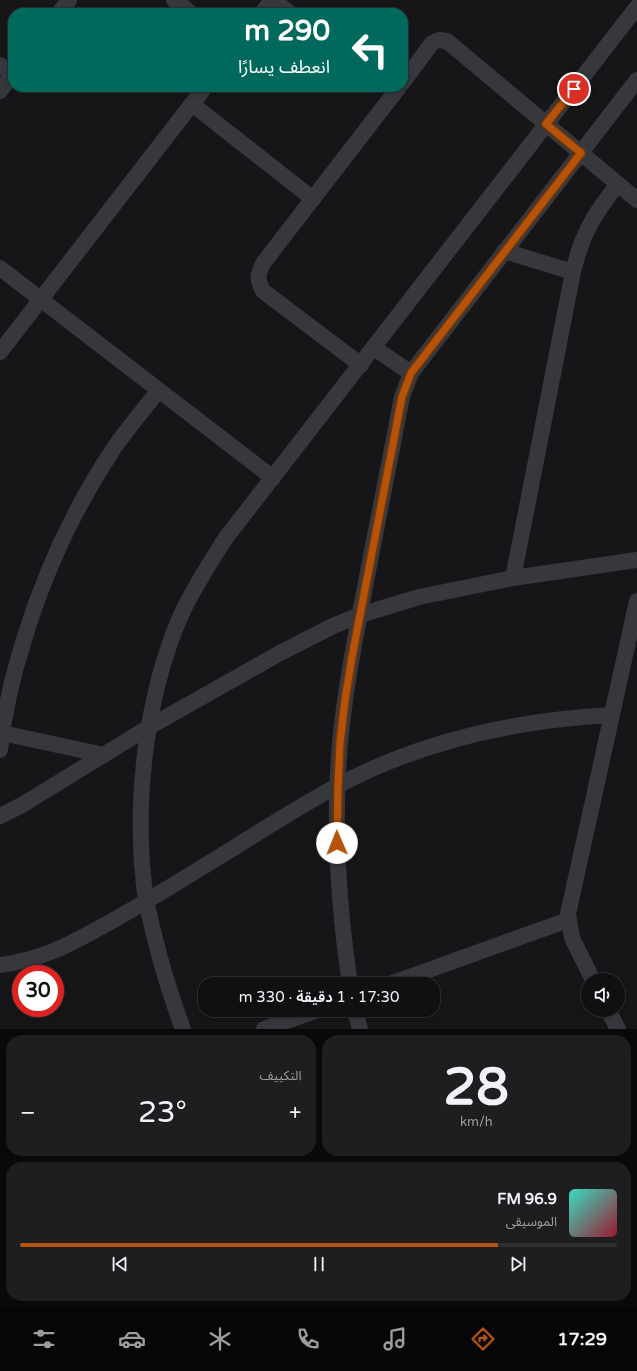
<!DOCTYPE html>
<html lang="ar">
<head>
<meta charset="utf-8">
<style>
	:root { --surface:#101012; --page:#1e1e20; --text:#f1f3f6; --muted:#9c9d9f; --line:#303032; --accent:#b45309 }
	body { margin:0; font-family:"Varela Round","Noto Sans Arabic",sans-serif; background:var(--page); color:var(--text); direction:rtl; height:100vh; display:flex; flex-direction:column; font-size:15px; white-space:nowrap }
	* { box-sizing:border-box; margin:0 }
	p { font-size:13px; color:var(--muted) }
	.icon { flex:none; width:22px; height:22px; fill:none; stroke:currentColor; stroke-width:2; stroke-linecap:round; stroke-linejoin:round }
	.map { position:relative; height:1029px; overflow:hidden; direction:ltr }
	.details { display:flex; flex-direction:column; gap:6px; padding:6px; background:#09090a; flex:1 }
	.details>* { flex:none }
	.top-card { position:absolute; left:8px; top:8px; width:400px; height:84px; border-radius:16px; box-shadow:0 2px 6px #0003,0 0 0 1px var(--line); direction:rtl; background:#00695c; color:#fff; overflow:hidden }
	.tools { position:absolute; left:581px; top:973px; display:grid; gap:8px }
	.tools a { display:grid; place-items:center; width:44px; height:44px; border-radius:50%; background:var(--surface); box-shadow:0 2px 6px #0003,0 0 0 1px var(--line); font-size:20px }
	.speed { position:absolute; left:12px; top:965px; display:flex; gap:8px; font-size:20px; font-weight:700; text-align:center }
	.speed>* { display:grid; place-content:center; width:52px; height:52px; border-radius:50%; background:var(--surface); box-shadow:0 2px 6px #0003,0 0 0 1px var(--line); line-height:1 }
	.speed .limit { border:6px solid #d22; background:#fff; color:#111 }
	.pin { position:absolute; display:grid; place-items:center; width:34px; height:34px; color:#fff; margin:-17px; border:2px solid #fff; border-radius:50%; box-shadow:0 1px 4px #0007 }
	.me { position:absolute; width:44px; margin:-22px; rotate:359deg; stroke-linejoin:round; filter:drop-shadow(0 0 3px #0008) }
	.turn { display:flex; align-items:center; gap:14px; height:84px; padding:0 12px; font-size:18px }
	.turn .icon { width:52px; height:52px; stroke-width:2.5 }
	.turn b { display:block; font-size:28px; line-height:34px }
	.big { font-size:30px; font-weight:600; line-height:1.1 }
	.details .tile { flex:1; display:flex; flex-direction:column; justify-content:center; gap:6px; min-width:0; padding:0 14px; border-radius:16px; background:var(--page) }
	.details .dial { align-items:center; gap:0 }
	.dial b { font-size:52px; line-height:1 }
	.song { display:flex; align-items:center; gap:12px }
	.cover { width:48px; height:48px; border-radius:6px; background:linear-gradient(135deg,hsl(170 70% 55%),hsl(350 70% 35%)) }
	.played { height:4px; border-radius:2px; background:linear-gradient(90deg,var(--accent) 80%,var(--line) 80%) }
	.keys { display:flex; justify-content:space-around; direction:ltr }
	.heat { display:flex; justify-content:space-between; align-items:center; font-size:22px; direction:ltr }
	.details .tiles { flex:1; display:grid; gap:6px; grid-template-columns:1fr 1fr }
	.tile:last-child { grid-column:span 2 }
	.trip { position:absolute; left:198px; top:977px; width:242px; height:40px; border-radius:16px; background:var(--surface); box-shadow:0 2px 6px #0003,0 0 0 1px var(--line); font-weight:600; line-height:40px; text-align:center; direction:rtl }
	.menu { display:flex; height:64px; justify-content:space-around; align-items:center; background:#060607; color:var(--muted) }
	.menu .icon { width:28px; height:28px }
	.menu .current { color:var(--accent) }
	.menu b { font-size:18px; color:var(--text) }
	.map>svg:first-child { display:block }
</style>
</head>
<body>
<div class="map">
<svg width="637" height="1029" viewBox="0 0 637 1029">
	<rect width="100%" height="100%" fill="#161618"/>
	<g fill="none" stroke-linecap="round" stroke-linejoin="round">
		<path stroke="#37383d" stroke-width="16" d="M174 0 191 13
			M273 0 290 13
			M59 13 69 0
			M262 13 272 0
			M0 65 12 74
			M403 82 432 43 439 40 447 41 637 200
			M0 91 13 73
			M192 104 313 199
			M504 251 573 272
			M0 268 273 478
			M374 348 411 373
			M0 352 205 87
			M361 365 263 291C257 279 257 274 264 262L399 87
			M513 578 573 272C582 234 594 214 618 184
			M2 733 104 755
			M0 750C4 713 12 678 23 643 44 573 74 508 114 448 128 428 144 409 159 390
			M0 816 22 805 149 727 280 653 333 626 360 615 419 597 513 578 637 560
			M0 965C44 960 74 942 112 921 148 901 183 879 219 857 258 833 296 808 337 786 421 741 517 720 612 715
			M593 980 572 938 568 914 637 601
			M350 984C338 904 333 823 340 743 345 690 355 639 365 587 377 524 390 460 402 397L411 373 637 80
			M390 984 568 920
			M355 1010 360 1029
			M608 1010 618 1029
			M183 1029C171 997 161 964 153 931 151 921 148 911 146 901 133 810 144 700 181 615 193 589 209 564 225 539L637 7
			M264 1029 318 1010"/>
	</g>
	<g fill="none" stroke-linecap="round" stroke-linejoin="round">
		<defs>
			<path id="route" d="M337 843 338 786 340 743 345 700 352 657 402 397 411 373 581 153 546 124 574 89"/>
		</defs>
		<use href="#route" stroke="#753606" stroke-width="10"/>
		<use href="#route" stroke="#b45309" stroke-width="7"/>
	</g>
</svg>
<div class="tools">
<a><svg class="icon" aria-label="sound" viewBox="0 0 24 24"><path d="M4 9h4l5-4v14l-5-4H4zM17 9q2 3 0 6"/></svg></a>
</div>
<div class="speed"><div class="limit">30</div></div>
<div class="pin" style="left:574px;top:89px;background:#d93025"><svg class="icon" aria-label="arrive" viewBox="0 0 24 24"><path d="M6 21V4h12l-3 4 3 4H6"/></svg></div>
<svg class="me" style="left:337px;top:843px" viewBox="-20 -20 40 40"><circle r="19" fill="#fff"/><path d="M0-13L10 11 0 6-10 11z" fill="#b45309"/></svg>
<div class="trip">17:30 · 1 دقيقة · 330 m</div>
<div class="top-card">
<div class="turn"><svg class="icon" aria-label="left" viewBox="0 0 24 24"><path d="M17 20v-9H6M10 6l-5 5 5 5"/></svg><div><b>290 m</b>انعطف يسارًا</div></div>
</div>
</div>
<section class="details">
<div class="tiles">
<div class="tile dial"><b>28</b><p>km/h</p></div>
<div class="tile"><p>التكييف</p>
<div class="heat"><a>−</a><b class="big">23°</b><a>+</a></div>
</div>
<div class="tile">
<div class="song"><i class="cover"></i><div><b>96.9 FM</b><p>الموسيقى</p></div></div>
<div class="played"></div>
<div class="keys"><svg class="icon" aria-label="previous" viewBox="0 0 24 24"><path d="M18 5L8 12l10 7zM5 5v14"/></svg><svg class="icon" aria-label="pause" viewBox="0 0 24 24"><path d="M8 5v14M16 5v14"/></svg><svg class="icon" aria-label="next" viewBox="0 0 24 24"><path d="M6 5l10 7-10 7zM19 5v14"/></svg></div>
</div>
</div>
</section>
<nav class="menu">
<b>17:29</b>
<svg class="icon current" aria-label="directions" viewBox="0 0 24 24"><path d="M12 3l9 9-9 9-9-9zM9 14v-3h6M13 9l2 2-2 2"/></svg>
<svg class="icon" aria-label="music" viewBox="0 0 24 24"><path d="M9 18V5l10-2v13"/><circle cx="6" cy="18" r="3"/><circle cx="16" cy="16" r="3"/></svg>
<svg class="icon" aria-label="phone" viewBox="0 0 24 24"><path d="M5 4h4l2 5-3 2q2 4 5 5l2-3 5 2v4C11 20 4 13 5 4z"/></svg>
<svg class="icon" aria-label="climate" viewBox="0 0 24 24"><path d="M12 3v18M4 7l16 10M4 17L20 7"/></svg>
<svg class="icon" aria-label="car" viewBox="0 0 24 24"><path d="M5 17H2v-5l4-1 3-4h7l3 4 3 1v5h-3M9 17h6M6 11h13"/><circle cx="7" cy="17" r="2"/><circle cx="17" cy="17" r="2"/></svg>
<svg class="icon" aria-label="filters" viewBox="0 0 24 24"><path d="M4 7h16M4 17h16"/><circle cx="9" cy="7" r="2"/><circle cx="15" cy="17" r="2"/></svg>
</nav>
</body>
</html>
